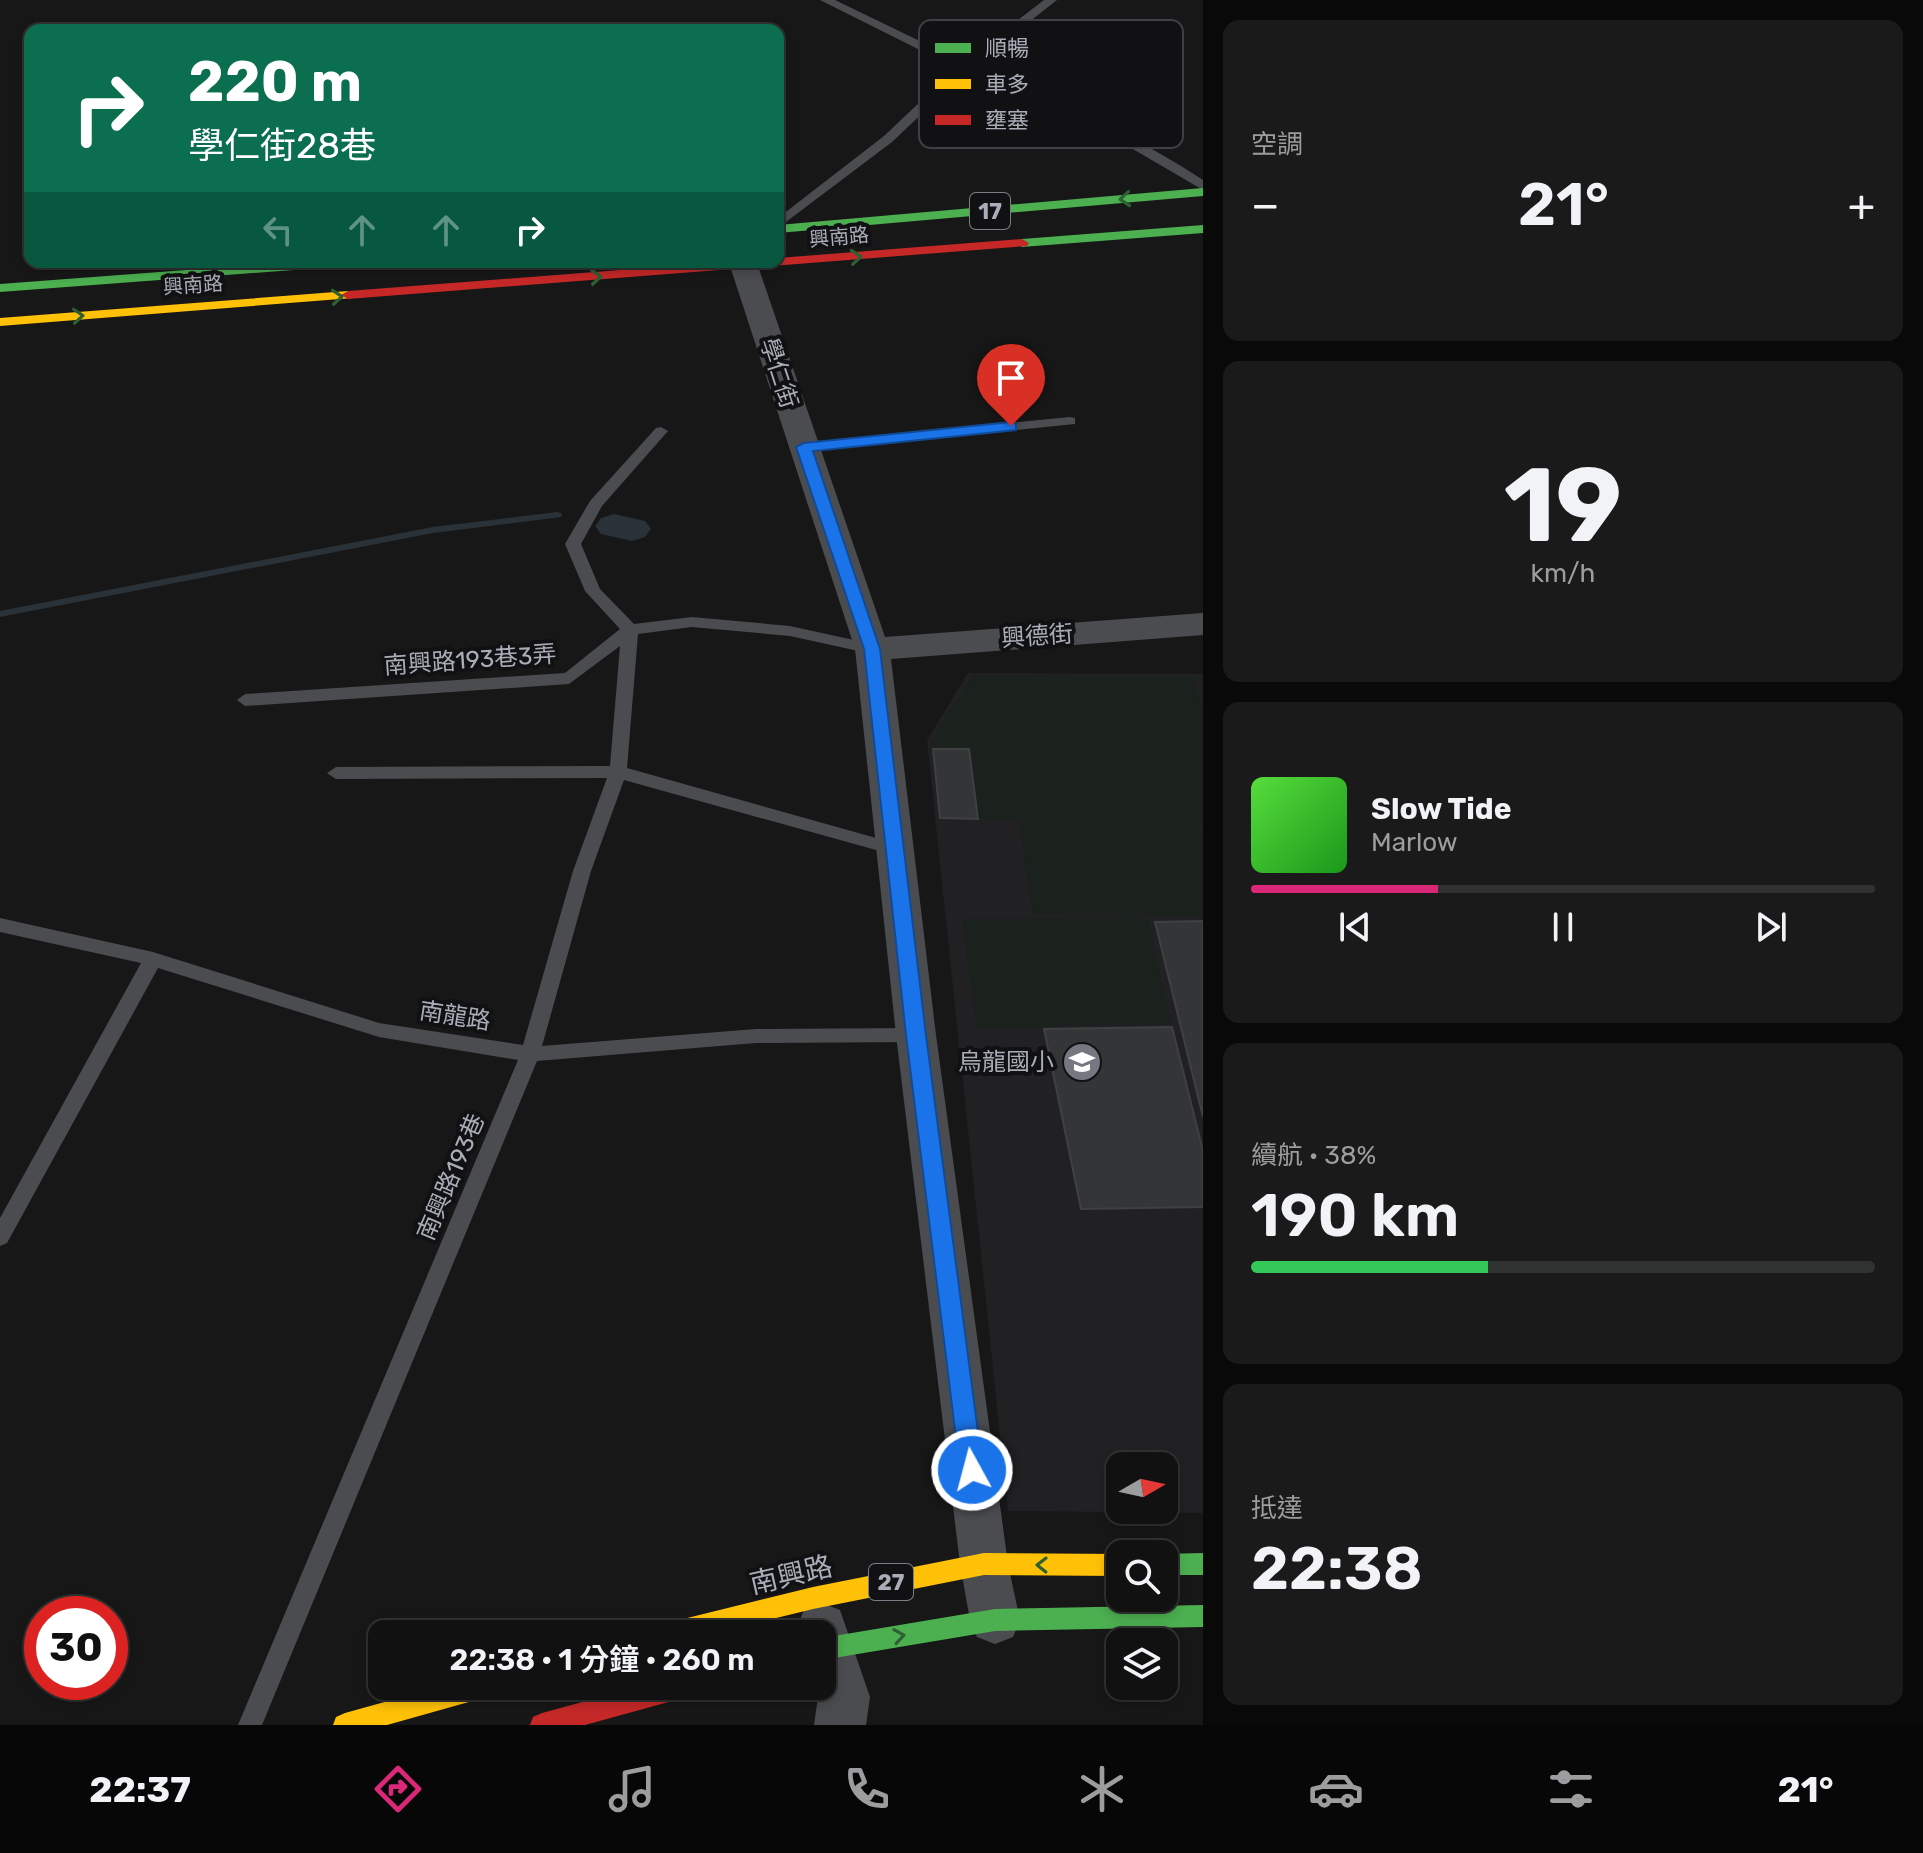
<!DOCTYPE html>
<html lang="zh-TW">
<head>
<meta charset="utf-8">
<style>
	:root { --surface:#111; --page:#1a1a1a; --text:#f1f3f6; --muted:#9c9d9f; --line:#303131; --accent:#db2777 }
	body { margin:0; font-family:Rubik,"Noto Sans TC",sans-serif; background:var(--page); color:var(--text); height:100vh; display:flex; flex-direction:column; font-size:30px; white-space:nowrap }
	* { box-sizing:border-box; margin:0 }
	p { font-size:26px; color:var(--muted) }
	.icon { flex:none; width:44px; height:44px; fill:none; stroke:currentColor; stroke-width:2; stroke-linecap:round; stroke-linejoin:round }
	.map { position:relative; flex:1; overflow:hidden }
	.drawer { display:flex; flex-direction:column; gap:20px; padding:20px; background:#090909; width:720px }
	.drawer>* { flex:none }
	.hud { position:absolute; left:24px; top:24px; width:760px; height:244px; border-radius:16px; box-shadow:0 4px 12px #0003,0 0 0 2px var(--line); background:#0b6e4f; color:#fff; overflow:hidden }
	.needle { width:52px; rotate:81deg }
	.tools { position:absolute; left:1106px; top:1452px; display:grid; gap:16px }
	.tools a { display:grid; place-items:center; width:72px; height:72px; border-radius:16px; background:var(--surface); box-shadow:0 4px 12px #0003,0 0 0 2px var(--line); font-size:40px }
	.speed { position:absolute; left:24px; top:1596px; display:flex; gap:16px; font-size:40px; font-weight:700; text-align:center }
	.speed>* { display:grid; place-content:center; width:104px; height:104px; border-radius:50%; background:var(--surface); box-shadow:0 4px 12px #0003,0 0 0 2px var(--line); line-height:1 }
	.speed .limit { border:12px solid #d22; background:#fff; color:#111 }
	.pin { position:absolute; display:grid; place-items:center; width:68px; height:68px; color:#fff; margin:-82px -34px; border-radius:50% 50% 50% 0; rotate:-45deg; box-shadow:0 0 8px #0007 }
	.pin .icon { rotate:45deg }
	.me { position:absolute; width:88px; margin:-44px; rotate:353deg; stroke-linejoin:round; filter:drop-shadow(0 0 6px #0008) }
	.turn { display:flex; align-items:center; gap:28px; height:168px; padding:0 32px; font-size:36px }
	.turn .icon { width:104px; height:104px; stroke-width:2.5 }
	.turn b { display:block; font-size:56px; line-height:68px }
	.lanes { display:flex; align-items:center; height:76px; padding:0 32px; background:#0003; justify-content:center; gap:40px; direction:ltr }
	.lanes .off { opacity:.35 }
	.big { font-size:60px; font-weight:600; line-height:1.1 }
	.drawer .tile { flex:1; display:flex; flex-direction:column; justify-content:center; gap:12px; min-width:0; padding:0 28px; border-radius:16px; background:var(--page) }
	.drawer .dial { align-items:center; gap:0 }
	.dial b { font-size:104px; line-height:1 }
	.song { display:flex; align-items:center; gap:24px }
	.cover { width:96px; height:96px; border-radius:12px; background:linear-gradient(135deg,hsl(110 70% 55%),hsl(120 70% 35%)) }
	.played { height:8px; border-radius:4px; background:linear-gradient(90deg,var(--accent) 30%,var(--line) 30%) }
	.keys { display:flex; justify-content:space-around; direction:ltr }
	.heat { display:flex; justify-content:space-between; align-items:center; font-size:44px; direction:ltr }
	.charge { height:12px; border-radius:6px; background:linear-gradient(90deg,#34c759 38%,var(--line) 0) }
	.trip { position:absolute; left:368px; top:1620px; width:468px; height:80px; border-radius:16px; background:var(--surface); box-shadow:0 4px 12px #0003,0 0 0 2px var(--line); font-weight:600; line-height:80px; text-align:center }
	.tabs { display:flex; height:128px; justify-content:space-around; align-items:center; background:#070707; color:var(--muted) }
	.tabs .icon { width:56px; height:56px }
	.tabs .active { color:var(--accent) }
	.tabs b { font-size:36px; color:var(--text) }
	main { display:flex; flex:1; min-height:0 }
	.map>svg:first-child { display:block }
</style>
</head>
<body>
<main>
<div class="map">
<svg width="1203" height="1725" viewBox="0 0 1203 1725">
	<rect width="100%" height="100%" fill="#171717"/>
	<path fill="#212124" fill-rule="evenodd" d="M968 673 1203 674V1513L1008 1511 927 740ZM1120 1466H1164V1510H1120Z"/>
	<path fill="#1b211c" d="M973 675 1194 677 1203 712V820L1199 821 1203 840V917L1033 915 1018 819 940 818 931 740Z
		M1148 918 1171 1024 977 1028 962 919Z"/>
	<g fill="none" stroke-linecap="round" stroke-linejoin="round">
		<path fill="#2a3239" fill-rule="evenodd" d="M557 512 561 513 562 515 561 517 433 533 0 617V611L433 527Z"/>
		<path fill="#2a3239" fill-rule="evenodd" d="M614 514 645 521 651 529 645 537 632 541 601 534 595 526 601 518Z"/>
	</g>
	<path fill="#343537" stroke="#3f4043" stroke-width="2" d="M933 749H969L978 819 940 818Z
		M1203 921V1117L1155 922Z
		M1172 1027 1203 1151V1207L1081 1209 1044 1029Z"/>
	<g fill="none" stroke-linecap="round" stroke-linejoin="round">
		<path fill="#4b4c50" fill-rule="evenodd" d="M820 0H835L963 62 1044 0H1057L973 66C1052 100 1131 132 1203 180V190L1114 138 966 72 892 142 778 228V218L884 136 956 68Z
			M1070 417 1075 418V424L804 451 797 447 804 443Z
			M661 427 668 431 602 506 581 544 600 589 634 624 692 617 790 626 872 644 880 649 872 654 790 636 692 627 638 634 627 768 894 843 903 849 894 855 624 780 591 871 542 1046 756 1029 916 1028 923 1030 926 1035 923 1040 916 1042 756 1043 537 1061 262 1725H238L518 1060 379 1037 158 968 7 1243 0 1246V1218L141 963 0 932V918L153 952 379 1023 523 1045 573 871 607 778 336 779 327 773 336 767 610 766 620 646 569 684 245 706 237 700 245 694 565 673 620 629 585 591 565 544 590 501 656 428Z"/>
		<path fill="#4b4c50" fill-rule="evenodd" d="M732 262H761L758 266 885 637 1203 613V635L891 659 936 1035 1008 1564 1020 1620 1013 1637 995 1644 977 1637 970 1620 960 1564 896 1035 855 649 730 266Z
			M822 1603 840 1610 870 1697 866 1725H814L818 1697 815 1686H822V1634H799L797 1627 804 1610Z"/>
		<path fill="#4caf50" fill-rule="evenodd" d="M1203 188V196L778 233V225Z
			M1203 225V233L1022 247 1015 243 1022 239Z
			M293 262H354L347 266 0 292V284Z
			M1203 1553V1575H1164L1162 1554Z
			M1203 1605V1627L995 1631 822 1660V1638L995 1609Z"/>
		<path fill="#ffc107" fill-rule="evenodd" d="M348 291 355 295 353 298 0 326V318Z
			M984 1553 1120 1554V1576L984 1575 813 1609 712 1634H655L659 1626 667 1623 813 1587Z
			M442 1686H495L492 1694 483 1698 387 1725H333L336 1717 345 1713Z"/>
		<path fill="#c62828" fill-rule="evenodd" d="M1022 239 1029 243 1027 246 348 299 341 295 348 291 723 262H778V258Z
			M641 1686H695L692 1694 683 1698 585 1725H530L533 1717 542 1713Z"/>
	</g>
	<defs><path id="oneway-chevron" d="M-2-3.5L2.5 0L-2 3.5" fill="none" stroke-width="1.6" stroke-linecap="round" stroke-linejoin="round" transform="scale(2)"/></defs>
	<g stroke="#2e6032">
		<use href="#oneway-chevron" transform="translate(1125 199) rotate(175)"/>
		<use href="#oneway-chevron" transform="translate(856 257) rotate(-5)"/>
		<use href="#oneway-chevron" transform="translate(596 277) rotate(-4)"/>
		<use href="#oneway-chevron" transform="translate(337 297) rotate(-4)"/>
		<use href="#oneway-chevron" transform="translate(78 316) rotate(-4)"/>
		<use href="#oneway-chevron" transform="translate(1042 1565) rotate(-179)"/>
		<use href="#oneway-chevron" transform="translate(899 1636) rotate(-9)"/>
	</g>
	<path fill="#1a73e8" stroke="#114b97" stroke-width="2" d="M1011 422 1016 423V430L813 451 880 649 926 1035 983 1470 980 1478 972 1481 964 1478 960 1470 906 1035 864 649 796 447 804 443Z"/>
	<defs>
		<symbol id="school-disc" viewBox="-11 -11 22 22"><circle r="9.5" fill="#757880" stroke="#111113"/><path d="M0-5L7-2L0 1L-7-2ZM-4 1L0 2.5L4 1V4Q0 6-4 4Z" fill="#fff"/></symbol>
	</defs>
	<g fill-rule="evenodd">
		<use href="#school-disc" x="1060" y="1040" width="44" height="44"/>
	</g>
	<g text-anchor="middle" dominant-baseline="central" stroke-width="8" stroke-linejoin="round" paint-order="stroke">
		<g font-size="20" fill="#a8adb8" stroke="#111113">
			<text transform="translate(839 237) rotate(-5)">興南路</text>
			<text transform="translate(193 285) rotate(-4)">興南路</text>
		</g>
		<g fill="#111113" stroke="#7b7e86" stroke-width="2">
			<rect x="970" y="193" width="40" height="36" rx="6"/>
			<rect x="869" y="1564" width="44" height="36" rx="6"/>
		</g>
		<g font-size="22" font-weight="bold" fill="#a8adb8">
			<text x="990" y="211">17</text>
			<text x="891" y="1582">27</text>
		</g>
		<g font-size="24" fill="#a8adb8" stroke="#111113">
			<text transform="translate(779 373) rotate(72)">學仁街</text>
			<text transform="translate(1037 636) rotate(-4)">興德街</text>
			<text transform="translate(470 660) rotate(-4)">南興路193巷3弄</text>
			<text transform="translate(455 1016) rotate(9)">南龍路</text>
			<text transform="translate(451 1177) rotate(-67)">南興路193巷</text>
		</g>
		<g font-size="24" fill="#a8adb8" stroke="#111113" text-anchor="end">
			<text x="1054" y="1062">烏龍國小</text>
		</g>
		<g font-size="28" fill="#a8adb8" stroke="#111113">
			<text transform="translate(791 1575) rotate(-13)">南興路</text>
		</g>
	</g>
	<rect x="919" y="20" width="264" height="128" rx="12" fill="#111113" stroke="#3e4045" stroke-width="2"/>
	<rect x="935" y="43" width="36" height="10" fill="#4caf50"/>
	<rect x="935" y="79" width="36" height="10" fill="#ffc107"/>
	<rect x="935" y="115" width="36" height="10" fill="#c62828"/>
	<g font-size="22" fill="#a8adb8">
		<text x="985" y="56">順暢</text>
		<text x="985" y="92">車多</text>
		<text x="985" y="128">壅塞</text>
	</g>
</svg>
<div class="tools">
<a><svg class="needle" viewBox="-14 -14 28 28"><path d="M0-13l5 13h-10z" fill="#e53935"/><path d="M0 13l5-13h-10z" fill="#9c9d9f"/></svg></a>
<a><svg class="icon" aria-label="search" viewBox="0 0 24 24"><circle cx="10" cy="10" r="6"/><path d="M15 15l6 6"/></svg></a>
<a><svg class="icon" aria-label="layers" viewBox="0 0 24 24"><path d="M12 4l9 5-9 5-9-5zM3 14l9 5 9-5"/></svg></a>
</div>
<div class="speed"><div class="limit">30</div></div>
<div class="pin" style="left:1011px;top:426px;background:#d93025"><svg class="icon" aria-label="arrive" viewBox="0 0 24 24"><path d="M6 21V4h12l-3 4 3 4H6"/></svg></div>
<svg class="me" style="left:972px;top:1470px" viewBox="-20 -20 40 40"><circle r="17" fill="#1a73e8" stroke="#fff" stroke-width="3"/><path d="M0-11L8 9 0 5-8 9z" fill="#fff"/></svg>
<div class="trip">22:38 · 1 分鐘 · 260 m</div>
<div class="hud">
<div class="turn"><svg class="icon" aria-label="right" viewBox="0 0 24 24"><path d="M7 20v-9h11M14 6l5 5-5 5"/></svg><div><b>220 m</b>學仁街28巷</div></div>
<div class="lanes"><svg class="icon off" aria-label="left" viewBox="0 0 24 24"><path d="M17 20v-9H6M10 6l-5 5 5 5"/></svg><svg class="icon off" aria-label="ahead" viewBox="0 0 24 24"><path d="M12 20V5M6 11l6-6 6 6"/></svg><svg class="icon off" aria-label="ahead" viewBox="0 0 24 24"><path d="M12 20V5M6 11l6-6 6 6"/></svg><svg class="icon" aria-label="right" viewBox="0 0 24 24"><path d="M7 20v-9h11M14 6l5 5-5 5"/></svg></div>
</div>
</div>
<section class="drawer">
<div class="tile"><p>空調</p>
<div class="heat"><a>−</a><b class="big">21°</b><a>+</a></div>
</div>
<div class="tile dial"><b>19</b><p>km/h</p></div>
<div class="tile">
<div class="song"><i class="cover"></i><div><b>Slow Tide</b><p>Marlow</p></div></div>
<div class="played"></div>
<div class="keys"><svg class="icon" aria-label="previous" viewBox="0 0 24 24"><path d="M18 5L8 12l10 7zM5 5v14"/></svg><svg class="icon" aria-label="pause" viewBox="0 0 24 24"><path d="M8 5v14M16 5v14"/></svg><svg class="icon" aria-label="next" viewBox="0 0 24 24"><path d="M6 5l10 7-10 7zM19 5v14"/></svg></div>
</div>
<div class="tile"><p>續航 · 38%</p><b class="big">190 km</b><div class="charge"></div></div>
<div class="tile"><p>抵達</p><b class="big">22:38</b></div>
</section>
</main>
<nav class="tabs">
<b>22:37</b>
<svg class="icon active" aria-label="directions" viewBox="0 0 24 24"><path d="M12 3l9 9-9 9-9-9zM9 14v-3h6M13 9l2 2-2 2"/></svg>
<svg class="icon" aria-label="music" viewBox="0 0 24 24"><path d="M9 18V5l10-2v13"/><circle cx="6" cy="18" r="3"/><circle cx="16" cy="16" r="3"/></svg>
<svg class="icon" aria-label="phone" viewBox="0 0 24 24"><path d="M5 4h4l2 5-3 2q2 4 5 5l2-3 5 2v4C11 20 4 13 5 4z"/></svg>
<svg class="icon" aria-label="climate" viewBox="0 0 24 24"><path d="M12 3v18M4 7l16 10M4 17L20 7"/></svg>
<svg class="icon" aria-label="car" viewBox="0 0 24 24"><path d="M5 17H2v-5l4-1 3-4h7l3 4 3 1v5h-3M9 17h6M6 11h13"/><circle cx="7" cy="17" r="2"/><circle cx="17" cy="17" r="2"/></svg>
<svg class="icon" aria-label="filters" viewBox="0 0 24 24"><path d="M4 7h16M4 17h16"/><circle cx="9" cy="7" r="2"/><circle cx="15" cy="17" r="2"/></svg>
<b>21°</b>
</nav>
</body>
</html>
